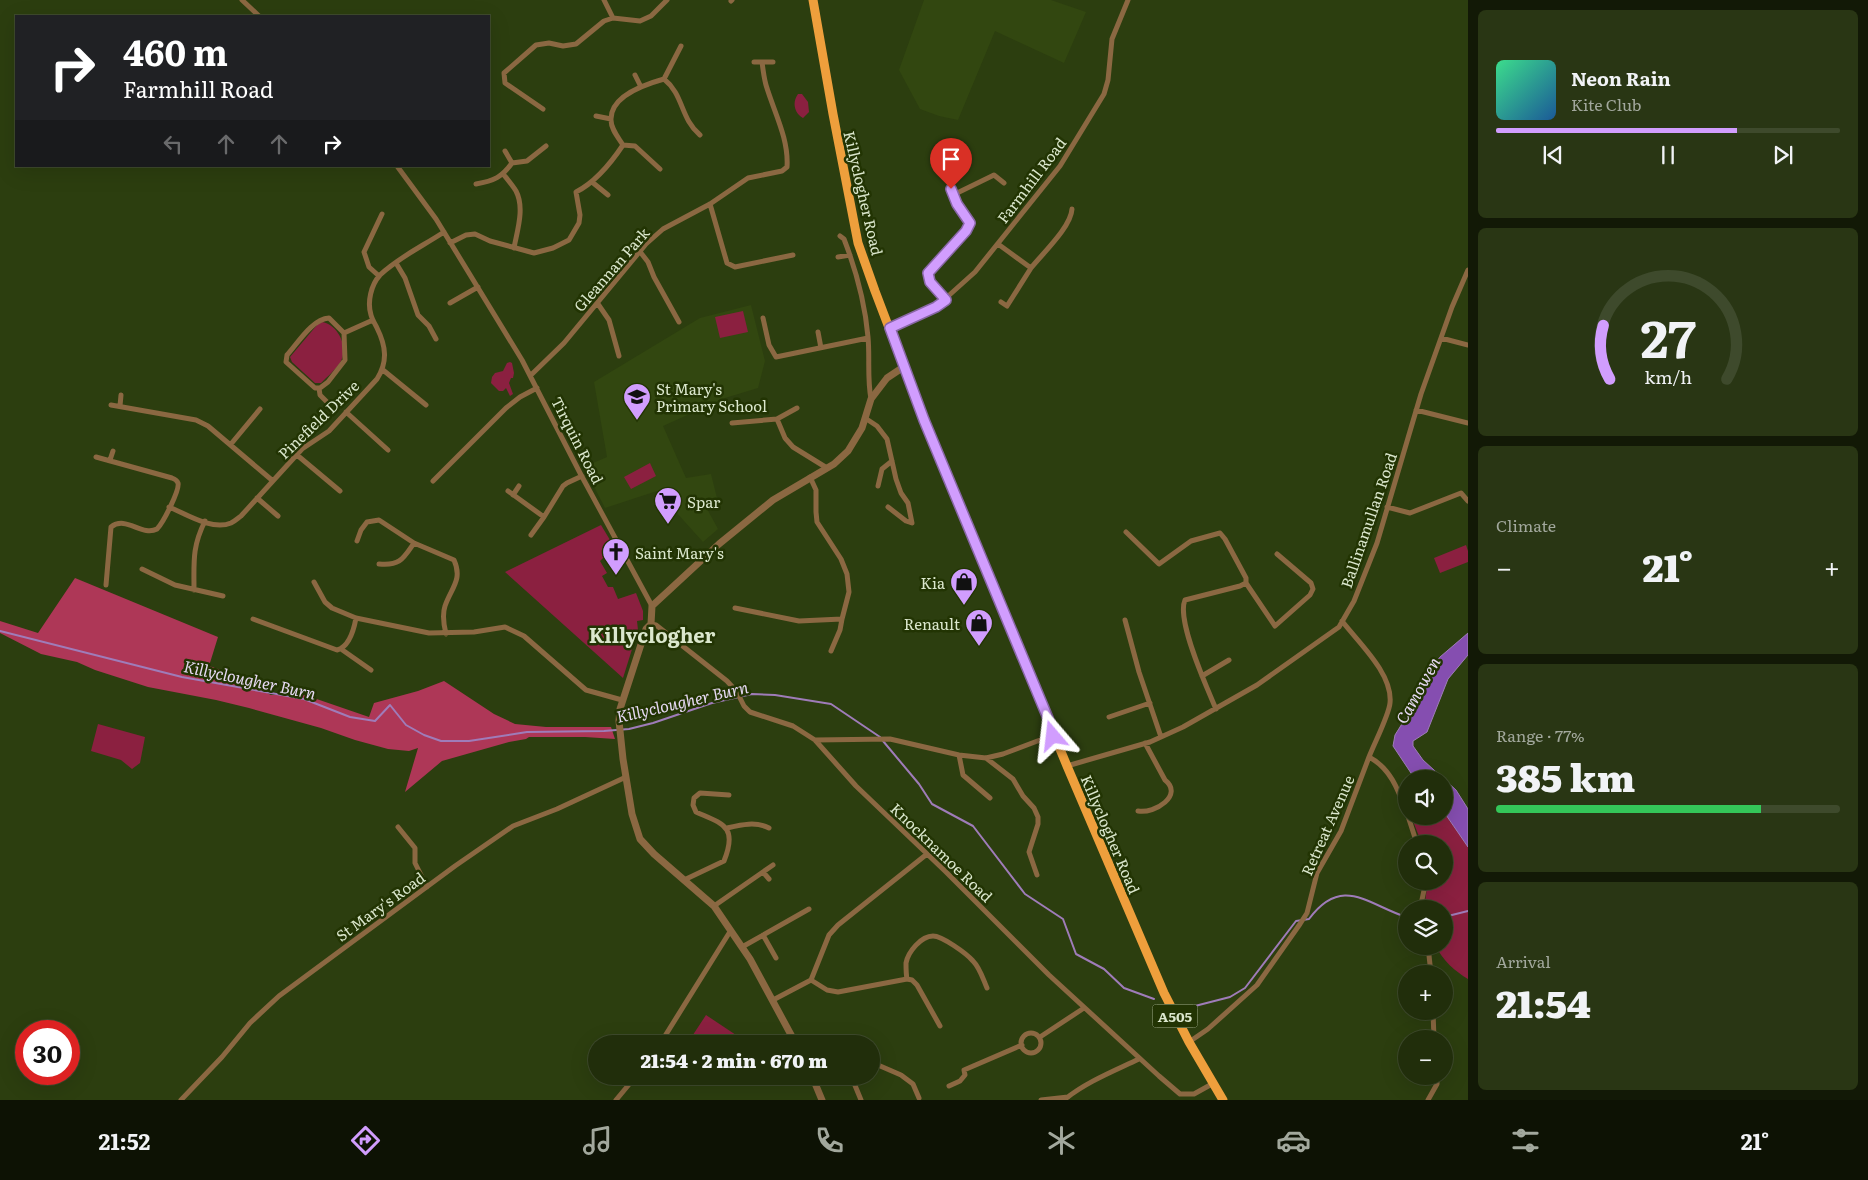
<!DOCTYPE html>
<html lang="en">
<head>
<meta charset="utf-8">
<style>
	:root { --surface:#212e0b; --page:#293614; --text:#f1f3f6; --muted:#a2a89d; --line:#3e4a2c; --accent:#d19dfe }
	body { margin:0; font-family:Literata,serif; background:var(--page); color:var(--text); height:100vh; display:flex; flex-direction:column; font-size:19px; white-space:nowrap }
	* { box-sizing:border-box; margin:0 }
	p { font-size:16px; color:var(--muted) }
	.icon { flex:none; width:28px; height:28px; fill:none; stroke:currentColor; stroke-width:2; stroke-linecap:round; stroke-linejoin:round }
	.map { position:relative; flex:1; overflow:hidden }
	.details { display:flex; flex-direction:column; gap:10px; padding:10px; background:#121906; width:400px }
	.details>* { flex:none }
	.guide { position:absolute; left:15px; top:15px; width:475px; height:152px; border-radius:0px; box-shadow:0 5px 20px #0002,0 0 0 1px var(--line); background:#202124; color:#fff; overflow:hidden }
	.tools { position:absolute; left:1398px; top:770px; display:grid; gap:10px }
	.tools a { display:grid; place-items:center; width:55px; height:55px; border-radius:50%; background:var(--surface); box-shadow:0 5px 20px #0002,0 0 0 1px var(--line); font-size:25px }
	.speed { position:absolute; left:15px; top:1020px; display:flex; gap:10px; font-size:25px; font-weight:700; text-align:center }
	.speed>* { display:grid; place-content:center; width:65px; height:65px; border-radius:50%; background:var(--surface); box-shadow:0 5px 20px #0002,0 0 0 1px var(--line); line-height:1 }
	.speed .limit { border:8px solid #d22; background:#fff; color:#111 }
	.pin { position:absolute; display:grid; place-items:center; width:42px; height:42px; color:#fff; margin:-51px -21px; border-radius:50% 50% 50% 0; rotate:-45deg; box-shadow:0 0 5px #0007 }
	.pin .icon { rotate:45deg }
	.me { position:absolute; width:55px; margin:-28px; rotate:343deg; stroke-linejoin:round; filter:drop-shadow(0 0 4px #0008) }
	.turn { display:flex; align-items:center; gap:18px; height:105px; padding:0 25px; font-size:22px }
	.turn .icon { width:65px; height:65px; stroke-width:2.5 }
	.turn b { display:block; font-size:35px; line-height:42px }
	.lanes { display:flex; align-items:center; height:48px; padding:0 25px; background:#0003; justify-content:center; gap:25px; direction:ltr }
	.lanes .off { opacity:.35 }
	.big { font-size:38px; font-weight:800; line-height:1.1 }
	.details .card { flex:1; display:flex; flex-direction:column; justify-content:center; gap:8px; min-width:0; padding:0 18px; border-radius:8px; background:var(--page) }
	.details .dial { align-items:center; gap:0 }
	.dial svg { height:130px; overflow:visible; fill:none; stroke:var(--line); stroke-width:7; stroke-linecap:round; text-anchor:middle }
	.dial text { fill:var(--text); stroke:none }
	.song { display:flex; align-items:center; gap:15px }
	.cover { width:60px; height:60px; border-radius:8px; background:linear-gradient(135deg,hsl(150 70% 55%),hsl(210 70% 35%)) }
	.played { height:5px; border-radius:2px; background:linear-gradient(90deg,var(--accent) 70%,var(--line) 70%) }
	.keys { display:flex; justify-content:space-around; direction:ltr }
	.heat { display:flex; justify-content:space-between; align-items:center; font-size:28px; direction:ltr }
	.charge { height:8px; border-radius:4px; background:linear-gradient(90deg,#34c759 77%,var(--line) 0) }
	.trip { position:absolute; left:588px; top:1035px; width:292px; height:50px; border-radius:25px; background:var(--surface); box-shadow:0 5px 20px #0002,0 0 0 1px var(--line); font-weight:800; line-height:50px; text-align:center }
	.tab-bar { display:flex; height:80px; justify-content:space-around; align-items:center; background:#0d1204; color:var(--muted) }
	.tab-bar .icon { width:35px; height:35px }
	.tab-bar .selected { color:var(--accent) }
	.tab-bar b { font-size:22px; color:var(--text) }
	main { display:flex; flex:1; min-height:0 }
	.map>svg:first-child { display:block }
</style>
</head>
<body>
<main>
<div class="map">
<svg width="1468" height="1100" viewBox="0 0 1468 1100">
	<rect width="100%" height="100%" fill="#2c3e0f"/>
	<path fill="#324710" d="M924 0H1051L1086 12 1064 63 995 31 958 120 939 116 920 109 899 70Z
		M751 305 765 361 758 388 725 398 663 426 686 478 711 474 717 498 705 505 718 529 703 542 657 491 605 508 584 467 607 457 594 382 700 318Z"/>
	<path fill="#8b2040" d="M798 94H802L808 102 809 112 803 118C794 113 792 102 798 94Z
		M743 311 748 332 720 338 715 317Z
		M322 322C339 325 349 348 340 363 335 370 327 377 321 383H315L292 362 290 357 317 325Z
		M510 362 512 363 514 373 513 378H511L509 383 513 394 510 396 506 388 503 391H499L491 383 492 377 495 373 503 371 507 363Z
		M650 463 656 476 631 489 624 477Z
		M601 525 616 550 604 557 600 561 607 573 602 576 608 587H613L618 599 636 593 643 611V620L637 621 638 630 623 678 505 572Z
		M1466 545 1468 551V562L1440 573 1434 558Z
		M98 724 145 737 140 763 132 769 121 760 91 751Z
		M1444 812 1468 847V979C1456 972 1442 960 1436 946H1444V909H1424L1428 881H1444V844H1422L1411 816H1444Z
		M706 1015 736 1035 730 1044H687Z"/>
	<path fill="#ae3757" d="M75 578 218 637 209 666 251 680 257 688 271 695H305L369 717 374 703 418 691 444 681 494 714 515 724 546 727H611L615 739 585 737H529L526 739 509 742 442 761 405 792 418 748 409 751 388 749 355 740 321 728 249 708 216 700 148 687 95 670 77 662 41 654 0 633V621L38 633Z"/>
	<path fill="#854eb0" stroke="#9f7cb9" d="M1468 633V655L1448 679 1427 732 1413 741V746L1423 760 1456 790 1468 809V847L1444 812V779H1415L1393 746 1395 735 1410 711 1430 671 1440 657Z"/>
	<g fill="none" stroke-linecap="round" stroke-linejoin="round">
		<path stroke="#9f7cb9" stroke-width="2" d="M0 631 182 677 304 699 350 717 375 721 390 705 406 725 424 735 441 741H469L527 732 604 731 629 729 653 723 712 703 752 694 775 695 831 704 880 737
			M883 741 919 784 932 804 973 826 1025 894 1063 919 1076 954 1104 969 1124 988 1154 999
			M1444 917 1468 911
			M1191 1007 1230 997 1245 988 1296 921 1309 919C1342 875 1367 904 1406 917"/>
		<path stroke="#8b6842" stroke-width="5" d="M242 0 259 16
			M604 0 613 18
			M731 1 732 0
			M754 62H773
			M635 75 641 87
			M664 79C684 95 680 118 700 135
			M543 109 505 83 504 73 536 45 549 43 563 46 576 44 604 21 613 18 640 21 651 16 667 0
			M596 116 611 119
			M623 145C618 137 611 129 611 120 610 96 646 84 664 79L681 46
			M505 151 512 163
			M947 156 963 158
			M397 166 436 219 522 360 580 473 652 606
			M504 175C508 180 513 186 516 191 525 208 517 231 514 248
			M592 182 608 195
			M476 184C494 181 502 177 512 163L527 161 546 146
			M953 195 994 175 1004 183
			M710 204 727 263 735 267 793 255
			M840 236 844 239C856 270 865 303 868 337 870 358 867 378 871 399
			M450 243 466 235 475 234 490 241 534 253 553 248 569 240 579 223 580 215 576 192C596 182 611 163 623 145L635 146 660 169
			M998 244 1031 268C1043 253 1071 227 1072 209
			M641 253 648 262 654 277 679 322
			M838 257 850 255
			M396 263 405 278 418 315 429 326 436 339
			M379 276 369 267 364 252 382 214
			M946 300 930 281 928 273 966 231 970 223C967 216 961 210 957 203 948 188 951 173 954 157
			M1001 302 1007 306 1031 268
			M450 303 478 287
			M598 304 609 320 619 356
			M763 318 769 345 776 357 868 338
			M890 328 936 307 975 272 1060 166 1104 94 1108 80 1112 39 1128 0
			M818 332 821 348
			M344 333 345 360 328 382 320 388H315L286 362 287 355C298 343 312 319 329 318L344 333 373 320
			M1441 338 1468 345
			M383 370 426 405
			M531 375 564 343 646 244 663 229 710 204 748 178 782 171 787 167C789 139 774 112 766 85 764 78 763 70 762 62
			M319 388 320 395 327 402
			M111 405 196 420 208 426 273 481
			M120 406 121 395
			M1416 410 1468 423
			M346 412 388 450
			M865 418 877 426 887 439 896 479 901 493 908 503 912 523 906 521 888 507
			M777 419 785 438 793 447 827 468
			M732 423 777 419 797 408
			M231 444 260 409
			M297 455 340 491
			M96 457 172 478C175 479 177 480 178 483 180 490 163 523 157 529 142 537 126 515 111 527L106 585
			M110 460 113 451
			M433 481 506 408 520 397 537 388
			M878 486 882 469 892 461
			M508 491 544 517
			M513 495 519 486
			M257 498 278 516
			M169 507C186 514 212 531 231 523 235 521 238 518 241 516L302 449 329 431 377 379C388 362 386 346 377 328 375 324 372 319 371 315 367 302 371 285 380 275 399 257 423 246 444 232
			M1387 507 1410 513 1461 493 1468 501
			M1126 532 1159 564 1191 541 1220 533 1225 539 1246 578V583L1240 586 1185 600C1176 620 1207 688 1216 709
			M531 535 544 517 563 486 567 483 582 476
			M357 541 361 530 367 522 379 520 414 543 454 560C463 580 451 588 445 606 442 615 444 626 446 634
			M379 564C400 566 403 559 414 543
			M142 569 175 585 223 596
			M314 582 325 602 332 608 356 618 429 633 474 632 505 627 524 636 586 690 622 700
			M1246 583 1275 626 1310 595 1313 589 1311 583 1277 554
			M194 590C194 562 192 547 205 521
			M735 608 799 621 842 619 849 592 847 574 841 559 817 522 816 512V490L810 477
			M253 619 337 650C349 647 354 629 356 618
			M1125 620 1139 672 1161 737
			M1342 621C1359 643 1393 674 1390 703 1389 715 1374 744 1369 757
			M651 624 656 625 727 681 737 692 744 706 750 712 793 726 815 740 856 786 946 872 1049 975 1159 1076 1180 1094H1194L1212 1084
			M341 649 371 670
			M831 651 840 630 842 619
			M1202 676 1229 660
			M1109 717 1150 703
			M815 740 890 739 959 755 986 758 1003 754 1048 737 1055 735
			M959 755 963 775 990 798
			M986 758 1013 779 1023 796 1034 808 1038 817V824L1029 852 1037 875
			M1067 766 1150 742 1183 727 1257 685 1339 627 1354 601 1377 543 1421 394 1452 307 1468 270
			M1138 811C1155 814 1184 795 1165 780L1145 743
			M1408 816 1417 844
			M398 827 415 848V863L427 887
			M727 828C740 825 756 821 769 828
			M763 872 769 879
			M684 880 724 861C738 826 723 824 696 812L693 805 694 798 700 793 729 795
			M714 906 773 865
			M1420 909 1426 881
			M763 935 776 958
			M1428 946 1431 974
			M742 947 809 909
			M907 979C906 974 906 968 906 963 908 952 921 936 933 936 942 936 966 953 973 961 980 968 983 979 987 988
			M811 980 829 935 838 925 927 854
			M773 1000 811 980 827 990 838 992 907 979 912 980 917 985 940 1026
			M1433 1011 1434 1039
			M1021 1043a10 10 0 1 1 20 0a10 10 0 1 1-20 0Z
			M1040 1037 1084 1008
			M1189 1042 1208 1029 1257 985 1300 924 1307 913 1317 873 1341 831 1369 757C1390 768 1398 789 1406 811
			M660 1044 731 930
			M871 1062 901 1075 913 1084 919 1098
			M855 1076 854 1083 861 1100
			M949 1086 960 1081 965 1075 964 1070 1022 1045
			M181 1100 222 1057 250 1023 279 996 455 866 513 826 557 809 626 777
			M616 1100 636 1076
			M1041 1100 1068 1097
			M1064 1100C1086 1082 1114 1071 1139 1059
			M1428 1100 1437 1084V1076"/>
		<path stroke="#8b6842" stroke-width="7" d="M796 1044 750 959 714 906 654 854 640 839 632 814 623 759 619 721 620 709 646 629 651 624 652 606 719 544 773 500 834 464 848 451 862 428 871 399 887 378 905 366
			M812 1076 822 1100"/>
		<path stroke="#ee9f3c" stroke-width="9" d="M813 0 833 114 858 243 875 291 924 420 1067 766 1164 993 1189 1042 1223 1100"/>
	</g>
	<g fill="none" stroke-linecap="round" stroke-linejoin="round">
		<defs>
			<path id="route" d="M951 189 957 204 970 223 966 231 928 273 930 282 946 300 936 307 890 328 924 420 1055 735 1053 736"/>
		</defs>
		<use href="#route" stroke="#8866a5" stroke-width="12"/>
		<use href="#route" stroke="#d19dfe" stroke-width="9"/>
	</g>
	<defs>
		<symbol id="school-pin" viewBox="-11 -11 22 30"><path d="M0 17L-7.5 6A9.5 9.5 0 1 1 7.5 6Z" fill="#d19dfe" stroke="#223403"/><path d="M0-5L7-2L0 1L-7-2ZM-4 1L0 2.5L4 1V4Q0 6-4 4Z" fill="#111"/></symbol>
		<symbol id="supermarket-pin" viewBox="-11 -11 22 30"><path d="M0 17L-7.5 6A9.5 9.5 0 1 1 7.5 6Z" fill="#d19dfe" stroke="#223403"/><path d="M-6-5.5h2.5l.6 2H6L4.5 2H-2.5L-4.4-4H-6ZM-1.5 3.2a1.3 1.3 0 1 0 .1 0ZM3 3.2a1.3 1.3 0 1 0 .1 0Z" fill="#111"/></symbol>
		<symbol id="church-pin" viewBox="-11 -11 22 30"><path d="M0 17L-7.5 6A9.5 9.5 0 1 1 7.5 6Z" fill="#d19dfe" stroke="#223403"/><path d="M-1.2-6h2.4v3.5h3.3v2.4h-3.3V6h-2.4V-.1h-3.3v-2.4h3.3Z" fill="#111"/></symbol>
		<symbol id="shop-pin" viewBox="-11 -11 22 30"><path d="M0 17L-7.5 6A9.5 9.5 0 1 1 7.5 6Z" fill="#d19dfe" stroke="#223403"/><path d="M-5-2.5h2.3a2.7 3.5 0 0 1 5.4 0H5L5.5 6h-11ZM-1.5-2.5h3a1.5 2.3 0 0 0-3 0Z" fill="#111"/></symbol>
	</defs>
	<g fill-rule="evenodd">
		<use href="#school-pin" x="621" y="381" width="32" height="43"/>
		<use href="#supermarket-pin" x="652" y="485" width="32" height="43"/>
		<use href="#church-pin" x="600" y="536" width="32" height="43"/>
		<use href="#shop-pin" x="948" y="566" width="32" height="43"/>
		<use href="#shop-pin" x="963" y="607" width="32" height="43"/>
	</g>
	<g text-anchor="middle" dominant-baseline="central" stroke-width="5" stroke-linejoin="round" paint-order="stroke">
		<rect fill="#223403" stroke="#a4b190" stroke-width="1" x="1152.5" y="1004.5" width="45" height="23" rx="4"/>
		<g font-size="14" font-weight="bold" fill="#dbe7cd">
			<text x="1175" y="1016">A505</text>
		</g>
		<g font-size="15" fill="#dbe7cd" stroke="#223403">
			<text transform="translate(1031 180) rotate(-53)">Farmhill Road</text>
			<text transform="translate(864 193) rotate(77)">Killyclogher Road</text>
			<text transform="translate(611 269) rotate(-49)">Gleannan Park</text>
			<text transform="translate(318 419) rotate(-44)">Pinefield Drive</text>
			<text transform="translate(578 440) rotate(63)">Tirquin Road</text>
			<text transform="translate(1368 520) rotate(-71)">Ballinamullan Road</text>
			<text transform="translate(1327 825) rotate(-66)">Retreat Avenue</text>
			<text transform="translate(1111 834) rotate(67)">Killyclogher Road</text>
			<text transform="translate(942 852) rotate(44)">Knocknamoe Road</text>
			<text transform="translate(380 906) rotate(-36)">St Mary's Road</text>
		</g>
		<g font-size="15" fill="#dbe7cd" stroke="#223403" text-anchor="start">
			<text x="656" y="388">St Mary's<tspan x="656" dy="17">Primary School</tspan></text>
			<text x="687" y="501">Spar</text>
			<text x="635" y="552">Saint Mary's</text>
			<text x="945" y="582" text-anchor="end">Kia</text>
			<text x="960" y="623" text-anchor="end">Renault</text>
		</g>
		<g font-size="16" font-style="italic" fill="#e6d9f3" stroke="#223403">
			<text transform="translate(250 679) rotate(12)">Killyclougher Burn</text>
			<text transform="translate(1417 690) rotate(-61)">Camowen</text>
			<text transform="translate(682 701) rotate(-13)">Killyclougher Burn</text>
		</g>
		<g font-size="20" font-weight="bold" fill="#dbe7cd" stroke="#223403">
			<text x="652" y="634">Killyclogher</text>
		</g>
	</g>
</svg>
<div class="tools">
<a><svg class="icon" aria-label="sound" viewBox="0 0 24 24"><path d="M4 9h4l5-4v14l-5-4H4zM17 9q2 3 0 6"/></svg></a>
<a><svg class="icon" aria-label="search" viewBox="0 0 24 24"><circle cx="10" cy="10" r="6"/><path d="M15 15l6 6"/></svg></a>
<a><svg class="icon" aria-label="layers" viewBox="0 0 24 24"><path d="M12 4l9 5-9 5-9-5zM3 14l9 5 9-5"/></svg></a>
<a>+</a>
<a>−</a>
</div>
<div class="speed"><div class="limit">30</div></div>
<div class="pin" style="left:951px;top:189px;background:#d93025"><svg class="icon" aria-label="arrive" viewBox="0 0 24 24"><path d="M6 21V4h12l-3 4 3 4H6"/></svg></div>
<svg class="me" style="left:1053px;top:736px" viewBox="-20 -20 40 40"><path d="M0-17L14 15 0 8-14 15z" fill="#d19dfe" stroke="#fff" stroke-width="4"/></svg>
<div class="trip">21:54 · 2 min · 670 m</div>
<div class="guide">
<div class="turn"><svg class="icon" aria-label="right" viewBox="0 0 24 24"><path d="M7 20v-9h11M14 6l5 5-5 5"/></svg><div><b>460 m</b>Farmhill Road</div></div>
<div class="lanes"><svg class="icon off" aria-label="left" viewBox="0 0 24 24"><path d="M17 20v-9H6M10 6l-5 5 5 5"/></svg><svg class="icon off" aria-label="ahead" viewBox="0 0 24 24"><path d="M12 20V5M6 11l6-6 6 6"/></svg><svg class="icon off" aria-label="ahead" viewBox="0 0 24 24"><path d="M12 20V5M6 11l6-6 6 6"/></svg><svg class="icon" aria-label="right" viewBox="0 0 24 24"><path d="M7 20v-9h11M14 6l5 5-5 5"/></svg></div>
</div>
</div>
<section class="details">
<div class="card">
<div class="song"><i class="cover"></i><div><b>Neon Rain</b><p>Kite Club</p></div></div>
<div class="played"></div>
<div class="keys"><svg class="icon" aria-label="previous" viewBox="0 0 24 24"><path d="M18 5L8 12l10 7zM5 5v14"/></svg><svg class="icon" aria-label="pause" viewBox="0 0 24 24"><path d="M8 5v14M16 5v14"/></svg><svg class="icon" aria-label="next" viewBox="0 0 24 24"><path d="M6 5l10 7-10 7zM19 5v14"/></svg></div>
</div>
<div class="card dial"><svg viewBox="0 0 100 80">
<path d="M14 69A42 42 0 1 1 86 69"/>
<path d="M14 69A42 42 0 0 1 10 36" stroke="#d19dfe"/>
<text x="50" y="56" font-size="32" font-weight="700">27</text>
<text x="50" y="72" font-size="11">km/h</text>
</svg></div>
<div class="card"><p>Climate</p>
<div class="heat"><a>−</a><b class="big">21°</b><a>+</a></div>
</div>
<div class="card"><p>Range · 77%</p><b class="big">385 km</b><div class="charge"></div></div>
<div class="card"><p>Arrival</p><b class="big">21:54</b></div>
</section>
</main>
<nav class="tab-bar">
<b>21:52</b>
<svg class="icon selected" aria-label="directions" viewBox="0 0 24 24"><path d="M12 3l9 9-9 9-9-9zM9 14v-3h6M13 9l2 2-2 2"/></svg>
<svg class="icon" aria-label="music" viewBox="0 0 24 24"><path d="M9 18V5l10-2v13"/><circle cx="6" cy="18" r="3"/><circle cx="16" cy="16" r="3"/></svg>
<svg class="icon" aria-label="phone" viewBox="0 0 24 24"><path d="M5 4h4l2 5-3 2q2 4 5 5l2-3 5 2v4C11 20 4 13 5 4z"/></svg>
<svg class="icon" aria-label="climate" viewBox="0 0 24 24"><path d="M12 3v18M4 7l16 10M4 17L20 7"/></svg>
<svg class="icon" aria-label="car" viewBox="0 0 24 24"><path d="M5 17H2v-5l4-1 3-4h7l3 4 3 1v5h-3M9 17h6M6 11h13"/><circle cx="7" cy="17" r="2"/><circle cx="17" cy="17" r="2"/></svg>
<svg class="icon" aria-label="filters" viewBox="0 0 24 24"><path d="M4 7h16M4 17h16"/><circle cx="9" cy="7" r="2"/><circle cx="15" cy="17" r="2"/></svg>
<b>21°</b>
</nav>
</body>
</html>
